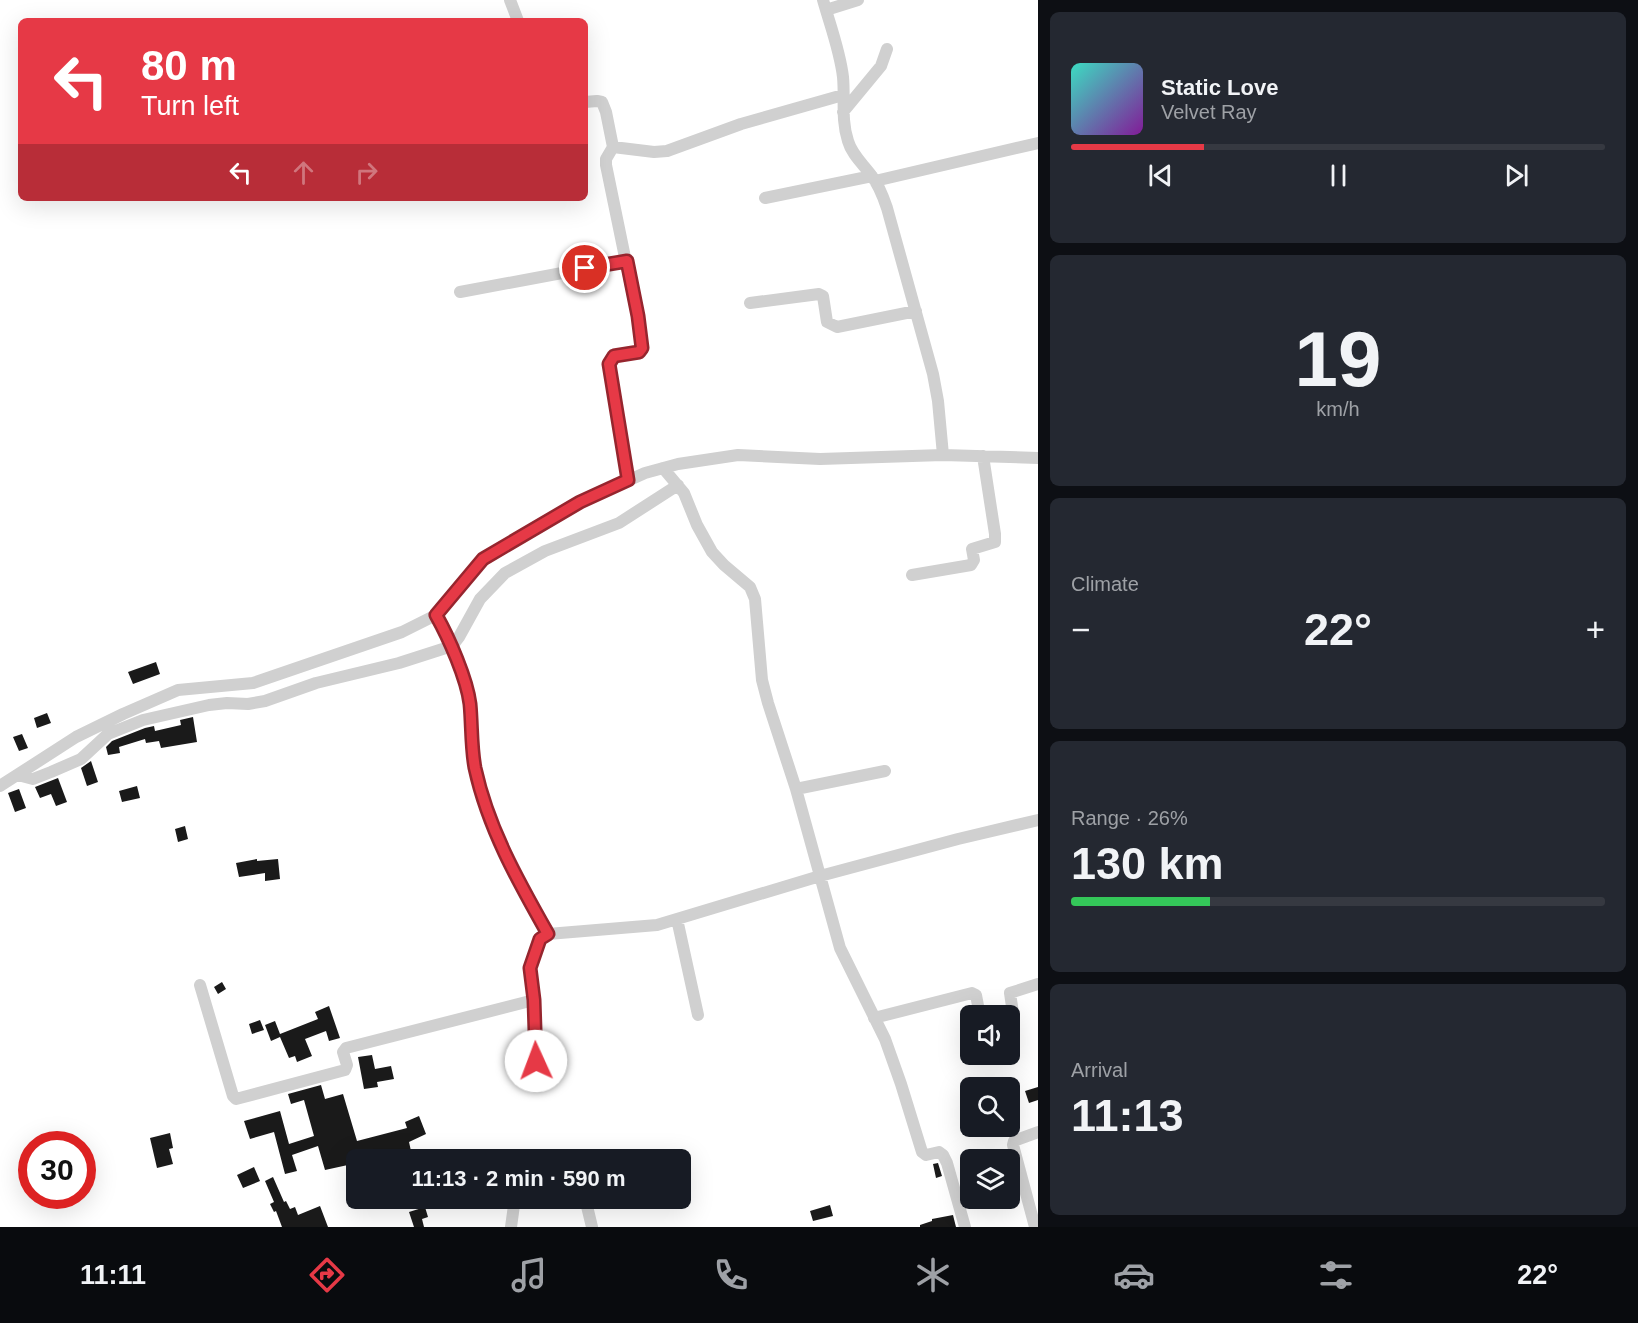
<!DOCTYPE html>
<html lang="en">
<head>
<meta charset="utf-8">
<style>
	:root { --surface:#171b24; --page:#242831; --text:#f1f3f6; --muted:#9ea1a6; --line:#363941; --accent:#e63946 }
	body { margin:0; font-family:Helvetica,sans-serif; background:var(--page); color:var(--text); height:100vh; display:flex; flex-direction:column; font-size:22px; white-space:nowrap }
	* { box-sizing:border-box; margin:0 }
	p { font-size:20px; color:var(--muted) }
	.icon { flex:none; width:33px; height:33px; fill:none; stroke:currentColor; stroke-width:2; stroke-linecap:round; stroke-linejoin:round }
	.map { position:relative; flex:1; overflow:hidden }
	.side { display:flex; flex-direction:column; gap:12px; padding:12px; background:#0d0f14; width:600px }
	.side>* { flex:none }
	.top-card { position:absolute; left:18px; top:18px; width:570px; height:183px; border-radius:9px; box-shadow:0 6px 24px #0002; background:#e63946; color:#fff; overflow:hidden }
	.tools { position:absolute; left:960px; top:1005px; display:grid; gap:12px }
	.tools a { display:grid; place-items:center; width:60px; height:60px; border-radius:9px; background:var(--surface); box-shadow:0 6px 24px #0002; font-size:30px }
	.speed { position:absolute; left:18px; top:1131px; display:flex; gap:12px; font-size:30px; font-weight:700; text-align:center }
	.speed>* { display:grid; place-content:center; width:78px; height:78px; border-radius:50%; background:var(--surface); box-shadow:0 6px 24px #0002; line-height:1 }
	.speed .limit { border:9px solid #d22; background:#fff; color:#111 }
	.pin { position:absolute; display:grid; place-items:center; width:51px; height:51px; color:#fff; margin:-26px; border:3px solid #fff; border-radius:50%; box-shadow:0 2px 6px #0007 }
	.me { position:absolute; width:66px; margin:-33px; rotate:358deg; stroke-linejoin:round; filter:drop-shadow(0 0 4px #0008) }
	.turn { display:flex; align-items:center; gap:21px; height:126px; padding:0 24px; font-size:27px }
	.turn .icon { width:78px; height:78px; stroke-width:2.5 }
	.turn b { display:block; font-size:42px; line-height:51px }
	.lanes { display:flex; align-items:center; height:57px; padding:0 24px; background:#0003; justify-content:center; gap:30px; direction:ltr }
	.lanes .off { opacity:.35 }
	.big { font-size:45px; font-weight:600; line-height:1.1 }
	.side .card { flex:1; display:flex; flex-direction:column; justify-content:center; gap:9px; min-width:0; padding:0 21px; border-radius:9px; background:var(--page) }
	.side .dial { align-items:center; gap:0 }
	.dial b { font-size:78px; line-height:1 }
	.song { display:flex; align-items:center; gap:18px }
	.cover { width:72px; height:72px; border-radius:9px; background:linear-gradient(135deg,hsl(170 70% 55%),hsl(290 70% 35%)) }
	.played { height:6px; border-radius:3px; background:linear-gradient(90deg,var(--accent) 25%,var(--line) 25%) }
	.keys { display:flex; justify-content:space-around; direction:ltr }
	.heat { display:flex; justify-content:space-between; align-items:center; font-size:33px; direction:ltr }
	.charge { height:9px; border-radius:4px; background:linear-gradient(90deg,#34c759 26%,var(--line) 0) }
	.trip { position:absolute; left:346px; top:1149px; width:345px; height:60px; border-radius:9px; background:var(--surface); box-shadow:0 6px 24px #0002; font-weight:600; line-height:60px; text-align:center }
	.tab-bar { display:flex; height:96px; justify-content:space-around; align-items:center; background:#090b0e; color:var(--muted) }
	.tab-bar .icon { width:42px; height:42px }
	.tab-bar .on { color:var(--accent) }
	.tab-bar b { font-size:27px; color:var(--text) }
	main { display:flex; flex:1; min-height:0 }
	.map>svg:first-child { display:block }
</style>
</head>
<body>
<main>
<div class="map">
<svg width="1038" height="1227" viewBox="0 0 1038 1227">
	<rect width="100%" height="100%" fill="#fff"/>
	<path fill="#1a1a1a" d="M156 662 160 674 133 684 128 672Z
		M47 713 51 723 37 728 34 718Z
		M193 717 197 742 161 748 159 741 146 743 145 739 119 747 120 753 108 755 106 747 112 741 145 728 154 726 155 731 181 725 180 720Z
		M22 734 28 748 19 751 13 737Z
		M91 761 98 782 87 786 81 768Z
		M58 778 67 802 56 806 51 794 40 798 35 787Z
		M137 786 140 798 122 802 119 791Z
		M19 789 26 808 15 812 8 793Z
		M185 826 188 839 178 842 175 829Z
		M257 859V861L278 859 280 879 265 881V873L239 877 236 863Z
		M222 982 226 989 218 994 214 987Z
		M329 1006 340 1038 329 1041 326 1031 305 1039 312 1056 297 1062 295 1056 289 1058 280 1037 271 1041 265 1025 275 1021 280 1034 318 1019 315 1012Z
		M260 1020 264 1030 252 1034 249 1024Z
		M372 1055 375 1069 391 1066 394 1079 377 1082 378 1087 364 1089 358 1057Z
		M321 1085 325 1099 343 1094 357 1141 407 1128 405 1122 419 1116 426 1134 409 1142 413 1160H395V1154L372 1160H357V1163L325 1170 318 1146 292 1155 297 1171 285 1174 274 1132 250 1139 244 1121 280 1111 289 1144 314 1136 304 1100 291 1104 288 1094Z
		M1038 1087V1100L1029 1103 1025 1091Z
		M170 1133 173 1148 169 1149 173 1164 157 1168 150 1138Z
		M938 1163 942 1176 936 1178 933 1164Z
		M254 1167 260 1181 243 1188 237 1175Z
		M273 1177 284 1202 286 1201 290 1209 295 1207 298 1215 320 1206 328 1227H282L276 1211 274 1212 270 1204 274 1202 265 1181Z
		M460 1198H489V1199L464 1209Z
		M830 1205 833 1216 813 1221 810 1211Z
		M425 1207 428 1217 422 1219 424 1227H414L409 1212Z
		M953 1215 956 1227H920V1225L932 1221V1219Z"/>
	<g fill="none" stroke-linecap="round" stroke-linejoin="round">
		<path stroke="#d0d0d0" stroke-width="12" d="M510 0 518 21
			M823 0C830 25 840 51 843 77 845 98 841 120 848 141 852 155 863 164 871 175 879 185 883 196 887 208L933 374 938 401 943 455
			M826 10 858 0
			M585 102 597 101 602 102 606 112 613 147 606 159V165L642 340V348L639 352 614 356 609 364 628 480
			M843 112 881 66 887 49
			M613 147 654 152 667 151 741 124 843 95
			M875 181 1038 143
			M765 198 872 176
			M460 292 626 261
			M750 303 819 294 823 296 827 322 837 327 916 311
			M663 468 684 493 697 525 712 552 724 565 750 587 755 599 762 680 768 703 796 789 840 948 885 1039 901 1084 922 1152 926 1155 939 1152 943 1155 947 1163 965 1227
			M912 575 971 565 974 560 972 549 995 542V534L983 456
			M436 615C451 642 462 670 469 700 474 722 471 746 475 768 488 829 518 881 548 934
			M18 775 33 779 51 772 81 759 108 734 143 720 209 705 227 703 248 704 265 701 316 683 399 663 452 646 459 637 480 599 505 573 545 551 619 523 678 485
			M0 786 76 737 123 714 178 690 253 683 402 632 436 615 483 559 580 502 645 473 678 464 738 455 820 459 943 455 1038 458
			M796 789 885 771
			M677 919 698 1015
			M200 985 233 1096 236 1099 345 1070 347 1065 343 1052 346 1048 534 1000
			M1004 1016 1013 1013 1010 993 1038 984
			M874 1018 972 993 976 995 980 1016
			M540 1086 535 1061 534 1000 530 968 540 939 548 934 657 925 820 876 958 839 1038 820
			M585 1198 592 1227
			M511 1227 515 1198
			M1035 1227 1013 1145 1014 1141 1038 1132"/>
	</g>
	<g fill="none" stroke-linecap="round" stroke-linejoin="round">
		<defs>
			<path id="route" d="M536 1061 534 1000 530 968 540 939 548 934C518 881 488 828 475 768 471 747 472 725 470 704 467 679 449 638 436 615L483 559 580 502 628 480 609 364 614 356 639 352 642 348 638 316 627 261 585 268"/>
		</defs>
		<use href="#route" stroke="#96252e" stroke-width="15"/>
		<use href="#route" stroke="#e63946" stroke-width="10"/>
	</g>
</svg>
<div class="tools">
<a><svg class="icon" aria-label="sound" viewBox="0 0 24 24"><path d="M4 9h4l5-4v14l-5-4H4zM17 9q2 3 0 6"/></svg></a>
<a><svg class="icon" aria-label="search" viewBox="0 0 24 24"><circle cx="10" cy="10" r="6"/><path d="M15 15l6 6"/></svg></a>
<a><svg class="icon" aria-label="layers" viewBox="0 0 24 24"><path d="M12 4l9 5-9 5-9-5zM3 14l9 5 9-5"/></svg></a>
</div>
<div class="speed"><div class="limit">30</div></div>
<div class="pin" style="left:585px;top:268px;background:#d93025"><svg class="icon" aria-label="arrive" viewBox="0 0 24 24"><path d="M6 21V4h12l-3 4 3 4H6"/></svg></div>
<svg class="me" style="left:536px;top:1061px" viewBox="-20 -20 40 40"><circle r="19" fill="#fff"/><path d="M0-13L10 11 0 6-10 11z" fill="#e63946"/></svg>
<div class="trip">11:13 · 2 min · 590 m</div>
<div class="top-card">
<div class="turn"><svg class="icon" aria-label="left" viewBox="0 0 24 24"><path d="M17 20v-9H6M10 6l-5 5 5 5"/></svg><div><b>80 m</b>Turn left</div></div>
<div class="lanes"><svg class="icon" aria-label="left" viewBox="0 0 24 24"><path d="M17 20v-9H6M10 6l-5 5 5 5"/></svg><svg class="icon off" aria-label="ahead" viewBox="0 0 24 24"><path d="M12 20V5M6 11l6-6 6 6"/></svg><svg class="icon off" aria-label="right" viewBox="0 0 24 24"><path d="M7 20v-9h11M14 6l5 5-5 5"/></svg></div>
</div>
</div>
<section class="side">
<div class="card">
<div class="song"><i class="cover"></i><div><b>Static Love</b><p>Velvet Ray</p></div></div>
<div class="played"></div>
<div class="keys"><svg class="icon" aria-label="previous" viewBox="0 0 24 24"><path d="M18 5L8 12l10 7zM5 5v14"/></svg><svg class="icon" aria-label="pause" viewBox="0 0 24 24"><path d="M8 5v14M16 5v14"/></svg><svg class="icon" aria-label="next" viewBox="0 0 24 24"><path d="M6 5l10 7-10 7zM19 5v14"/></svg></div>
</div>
<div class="card dial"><b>19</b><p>km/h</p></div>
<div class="card"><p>Climate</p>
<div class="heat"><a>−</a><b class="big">22°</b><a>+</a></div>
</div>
<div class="card"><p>Range · 26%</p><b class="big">130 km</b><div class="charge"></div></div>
<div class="card"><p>Arrival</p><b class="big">11:13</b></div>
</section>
</main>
<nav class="tab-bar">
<b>11:11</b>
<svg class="icon on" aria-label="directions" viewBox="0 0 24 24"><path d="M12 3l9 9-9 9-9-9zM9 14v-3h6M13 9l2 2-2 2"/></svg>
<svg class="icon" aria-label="music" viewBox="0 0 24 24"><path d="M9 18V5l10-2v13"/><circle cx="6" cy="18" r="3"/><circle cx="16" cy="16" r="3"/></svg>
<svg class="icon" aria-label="phone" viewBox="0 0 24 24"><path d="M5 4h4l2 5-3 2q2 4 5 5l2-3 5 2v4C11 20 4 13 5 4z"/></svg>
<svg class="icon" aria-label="climate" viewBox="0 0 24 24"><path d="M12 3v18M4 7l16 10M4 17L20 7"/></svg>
<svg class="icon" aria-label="car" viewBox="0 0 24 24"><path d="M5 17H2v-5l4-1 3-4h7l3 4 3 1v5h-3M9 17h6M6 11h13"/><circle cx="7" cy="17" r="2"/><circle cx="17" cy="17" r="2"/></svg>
<svg class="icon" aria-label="filters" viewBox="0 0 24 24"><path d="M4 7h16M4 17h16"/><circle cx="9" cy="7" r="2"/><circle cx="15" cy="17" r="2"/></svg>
<b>22°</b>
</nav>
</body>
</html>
